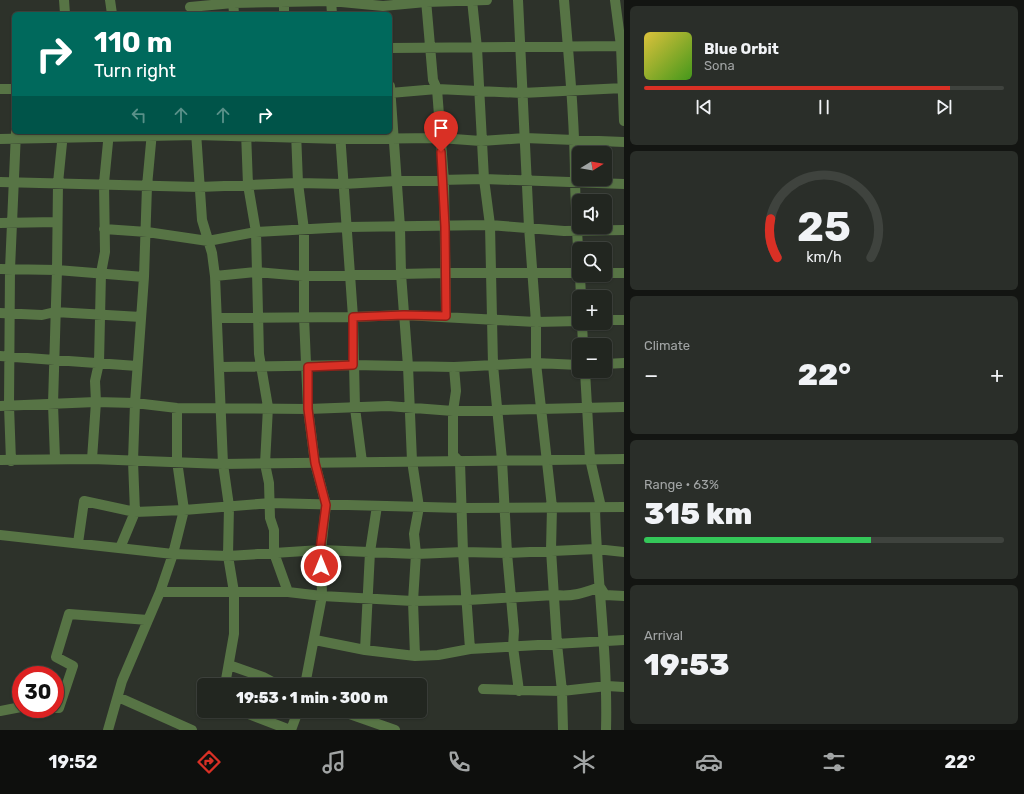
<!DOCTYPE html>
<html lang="en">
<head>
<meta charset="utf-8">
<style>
	:root { --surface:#222620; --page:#2a2e29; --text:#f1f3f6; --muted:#a2a5a5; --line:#3f433e; --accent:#d93025 }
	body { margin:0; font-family:Rubik,sans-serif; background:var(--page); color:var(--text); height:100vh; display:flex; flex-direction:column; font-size:15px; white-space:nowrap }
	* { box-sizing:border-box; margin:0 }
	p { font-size:13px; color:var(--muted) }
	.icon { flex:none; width:22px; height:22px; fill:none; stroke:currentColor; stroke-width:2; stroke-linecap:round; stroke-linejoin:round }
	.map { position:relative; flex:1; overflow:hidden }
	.drawer { display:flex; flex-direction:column; gap:6px; padding:6px; background:#131512; width:400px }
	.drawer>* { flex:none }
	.top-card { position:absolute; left:12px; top:12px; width:380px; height:122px; border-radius:6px; box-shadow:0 1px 3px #0004,0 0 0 1px var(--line); background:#00695c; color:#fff; overflow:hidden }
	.needle { width:26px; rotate:79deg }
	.controls { position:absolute; left:572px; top:146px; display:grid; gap:8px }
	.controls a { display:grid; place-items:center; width:40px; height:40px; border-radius:6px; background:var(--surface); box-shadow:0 1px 3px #0004,0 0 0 1px var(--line); font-size:20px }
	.speed { position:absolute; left:12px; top:666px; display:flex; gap:8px; font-size:20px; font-weight:700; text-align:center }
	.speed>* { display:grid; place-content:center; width:52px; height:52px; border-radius:50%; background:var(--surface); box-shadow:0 1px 3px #0004,0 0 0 1px var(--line); line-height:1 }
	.speed .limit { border:6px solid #d22; background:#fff; color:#111 }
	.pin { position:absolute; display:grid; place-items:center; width:34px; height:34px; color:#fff; margin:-41px -17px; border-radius:50% 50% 50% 0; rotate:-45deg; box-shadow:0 0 4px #0007 }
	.pin .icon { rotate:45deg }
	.me { position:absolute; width:44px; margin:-22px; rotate:0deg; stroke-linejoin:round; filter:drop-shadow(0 0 3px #0008) }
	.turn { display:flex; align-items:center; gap:14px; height:84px; padding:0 16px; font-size:18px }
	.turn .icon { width:52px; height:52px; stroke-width:2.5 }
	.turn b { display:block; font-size:28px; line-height:34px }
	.lanes { display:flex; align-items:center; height:38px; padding:0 16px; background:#0003; justify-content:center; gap:20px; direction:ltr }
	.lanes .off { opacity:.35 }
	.big { font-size:30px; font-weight:800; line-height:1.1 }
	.drawer .card { flex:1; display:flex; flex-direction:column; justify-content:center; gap:6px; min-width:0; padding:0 14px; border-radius:6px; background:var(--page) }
	.drawer .dial { align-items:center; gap:0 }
	.dial svg { height:104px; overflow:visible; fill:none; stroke:var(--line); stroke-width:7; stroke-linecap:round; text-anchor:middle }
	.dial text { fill:var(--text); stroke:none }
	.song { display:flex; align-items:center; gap:12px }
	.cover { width:48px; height:48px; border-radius:6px; background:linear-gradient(135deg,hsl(50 70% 55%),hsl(100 70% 35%)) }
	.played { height:4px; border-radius:2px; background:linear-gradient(90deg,var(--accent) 85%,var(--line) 85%) }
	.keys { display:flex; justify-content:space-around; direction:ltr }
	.heat { display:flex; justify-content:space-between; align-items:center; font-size:22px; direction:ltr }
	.charge { height:6px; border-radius:3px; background:linear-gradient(90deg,#34c759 63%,var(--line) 0) }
	.trip { position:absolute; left:197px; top:678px; width:230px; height:40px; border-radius:6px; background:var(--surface); box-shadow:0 1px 3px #0004,0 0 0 1px var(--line); font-weight:800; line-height:40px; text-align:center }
	.dock { display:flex; height:64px; justify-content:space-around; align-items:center; background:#0e0f0d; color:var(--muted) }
	.dock .icon { width:28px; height:28px }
	.dock .selected { color:var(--accent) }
	.dock b { font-size:18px; color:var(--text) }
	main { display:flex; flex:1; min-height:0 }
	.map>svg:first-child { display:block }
</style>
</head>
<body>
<main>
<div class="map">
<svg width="624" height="730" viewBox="0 0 624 730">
	<rect width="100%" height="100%" fill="#2d322a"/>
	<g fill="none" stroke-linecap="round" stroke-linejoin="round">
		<path stroke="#577445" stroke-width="10" d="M64 0 65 14
			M110 0 112 14
			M233 0 234 14
			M284 0V14
			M331 0 332 14
			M426 0 433 80 437 89 444 181 446 316
			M472 0 477 48 484 179 490 225 493 365 502 460 507 553 514 631 513 647 519 691
			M518 0 529 227 536 322V363L552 507 551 550 557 644 562 691 563 730
			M564 0C569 61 575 122 575 183 576 210 577 236 579 262
			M615 0 621 46 624 121
			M190 7 233 3 331 1 383 6 426 2 487 0
			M390 48 624 46
			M390 86 400 227 401 274 408 366 412 461 419 507 414 534 416 554 413 601 415 656
			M0 89H14
			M390 93 437 89 522 93 624 88
			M196 132 202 220 212 253 215 276 223 464 229 506 228 556 234 592V634L225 685
			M246 132 248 185 256 232 259 354 268 407 265 464 269 483 270 518 274 530V553L288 592
			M296 132 298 183 304 230V317L308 409 315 463 326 505 321 550 322 596 305 685
			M340 133 353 317 355 408 362 462
			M0 139 197 135 341 139 440 138 481 141 525 138 624 142
			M0 182 199 187 298 183 344 184 396 181 484 179 624 184
			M0 223 57 222
			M104 229 147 232 208 241 256 232 347 227 490 225 564 231 624 230
			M0 269 57 270 144 277
			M605 273H624
			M580 275 581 297
			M215 276 256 272 303 276 446 273H579
			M0 313 42 315 55 312 141 317
			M218 318 353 317 404 315 536 322 579 321
			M605 320H624
			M582 323 583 345
			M0 356 137 366
			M605 364 624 363
			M219 367 353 365 454 367 536 363 579 365
			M454 367 456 391 453 411V455L460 462 463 552 470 649
			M585 371 590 459 601 507 595 509C597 583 608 656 606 730
			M0 406 96 402 135 403 177 408 308 409 388 406 453 411 624 407
			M55 459 53 404 57 270 58 183 63 133
			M92 459 96 402 95 381 99 363 101 273 105 252 104 183 109 132
			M0 460 92 459 223 464 624 459
			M11 461 9 406 10 269 16 132
			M0 535 173 554 228 556 321 550 416 554 463 552 507 553 596 549 624 552
			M78 543 84 501 135 512 184 510 271 503 463 508 624 507
			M120 548 135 512 133 461 135 403 144 277 147 186 152 132
			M160 592H288L322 596 413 601 468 600 555 595C572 597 584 593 600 587L605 595 624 596
			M315 640 365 650 415 656 438 655 470 649 624 640
			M365 650 370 552 377 506
			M229 665 263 677 278 685
			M483 689 562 691 607 686 624 687
			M118 697 192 730
			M55 708H59L73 666 56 657 69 614 148 620
			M0 711 21 707
			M241 711 290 730
			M341 711 395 730
			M108 730 122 681 160 592 173 554 184 510 177 461V408
			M291 730 298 711"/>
	</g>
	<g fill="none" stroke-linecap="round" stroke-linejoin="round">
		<defs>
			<path id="route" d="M321 566 320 550 326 505 315 463 308 409V367L353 365V317L404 315 446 316 445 227 441 152"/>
		</defs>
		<use href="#route" stroke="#8d1f18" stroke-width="10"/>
		<use href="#route" stroke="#d93025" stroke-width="7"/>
	</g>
</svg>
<div class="controls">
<a><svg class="needle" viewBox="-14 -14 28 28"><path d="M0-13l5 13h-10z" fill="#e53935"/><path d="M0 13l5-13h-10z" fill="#a2a5a5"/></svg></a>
<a><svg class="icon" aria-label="sound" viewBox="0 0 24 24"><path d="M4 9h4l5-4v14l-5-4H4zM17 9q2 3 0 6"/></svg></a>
<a><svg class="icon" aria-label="search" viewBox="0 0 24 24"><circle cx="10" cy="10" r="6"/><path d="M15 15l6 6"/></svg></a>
<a>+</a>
<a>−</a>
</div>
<div class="speed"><div class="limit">30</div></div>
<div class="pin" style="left:441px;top:152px;background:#d93025"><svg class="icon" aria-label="arrive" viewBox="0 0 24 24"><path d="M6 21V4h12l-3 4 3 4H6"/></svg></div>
<svg class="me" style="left:321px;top:566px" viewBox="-20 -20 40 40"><circle r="17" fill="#d93025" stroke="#fff" stroke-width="3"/><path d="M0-11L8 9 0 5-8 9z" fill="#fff"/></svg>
<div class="trip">19:53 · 1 min · 300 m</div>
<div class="top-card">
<div class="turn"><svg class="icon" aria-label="right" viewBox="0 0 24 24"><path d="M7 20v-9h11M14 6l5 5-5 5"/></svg><div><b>110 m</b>Turn right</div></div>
<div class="lanes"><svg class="icon off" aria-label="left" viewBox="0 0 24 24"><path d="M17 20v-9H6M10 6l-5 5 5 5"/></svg><svg class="icon off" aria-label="ahead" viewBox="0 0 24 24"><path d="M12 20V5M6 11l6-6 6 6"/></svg><svg class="icon off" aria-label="ahead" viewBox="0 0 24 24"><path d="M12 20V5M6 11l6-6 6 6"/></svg><svg class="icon" aria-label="right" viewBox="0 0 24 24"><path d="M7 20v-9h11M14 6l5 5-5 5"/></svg></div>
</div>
</div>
<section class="drawer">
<div class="card">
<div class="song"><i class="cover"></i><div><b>Blue Orbit</b><p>Sona</p></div></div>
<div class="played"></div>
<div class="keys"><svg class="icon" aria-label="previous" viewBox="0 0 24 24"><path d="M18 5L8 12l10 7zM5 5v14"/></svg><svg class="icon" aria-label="pause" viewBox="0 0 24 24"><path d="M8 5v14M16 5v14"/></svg><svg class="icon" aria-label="next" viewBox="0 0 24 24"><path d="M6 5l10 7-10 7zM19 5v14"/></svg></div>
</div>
<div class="card dial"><svg viewBox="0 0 100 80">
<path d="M14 69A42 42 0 1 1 86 69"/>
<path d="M14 69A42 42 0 0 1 9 39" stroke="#d93025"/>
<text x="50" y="56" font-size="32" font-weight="700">25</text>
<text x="50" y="72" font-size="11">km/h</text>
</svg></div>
<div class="card"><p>Climate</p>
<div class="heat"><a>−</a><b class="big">22°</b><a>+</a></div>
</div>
<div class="card"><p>Range · 63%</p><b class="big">315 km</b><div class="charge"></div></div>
<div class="card"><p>Arrival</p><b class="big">19:53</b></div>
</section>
</main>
<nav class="dock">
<b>19:52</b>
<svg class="icon selected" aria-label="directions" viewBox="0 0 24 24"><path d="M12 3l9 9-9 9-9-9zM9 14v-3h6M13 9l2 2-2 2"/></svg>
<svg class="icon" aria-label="music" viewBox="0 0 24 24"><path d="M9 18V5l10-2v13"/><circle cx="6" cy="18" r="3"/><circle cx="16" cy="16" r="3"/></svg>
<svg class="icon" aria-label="phone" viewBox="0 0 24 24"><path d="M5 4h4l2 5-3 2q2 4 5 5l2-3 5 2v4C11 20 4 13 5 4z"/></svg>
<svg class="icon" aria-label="climate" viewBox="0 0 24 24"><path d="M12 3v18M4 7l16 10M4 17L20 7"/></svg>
<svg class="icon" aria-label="car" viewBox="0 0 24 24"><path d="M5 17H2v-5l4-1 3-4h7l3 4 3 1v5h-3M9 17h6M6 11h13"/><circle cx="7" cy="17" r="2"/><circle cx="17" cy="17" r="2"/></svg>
<svg class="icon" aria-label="filters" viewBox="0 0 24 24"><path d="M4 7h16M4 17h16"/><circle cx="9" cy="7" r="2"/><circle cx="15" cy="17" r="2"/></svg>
<b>22°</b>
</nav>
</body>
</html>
